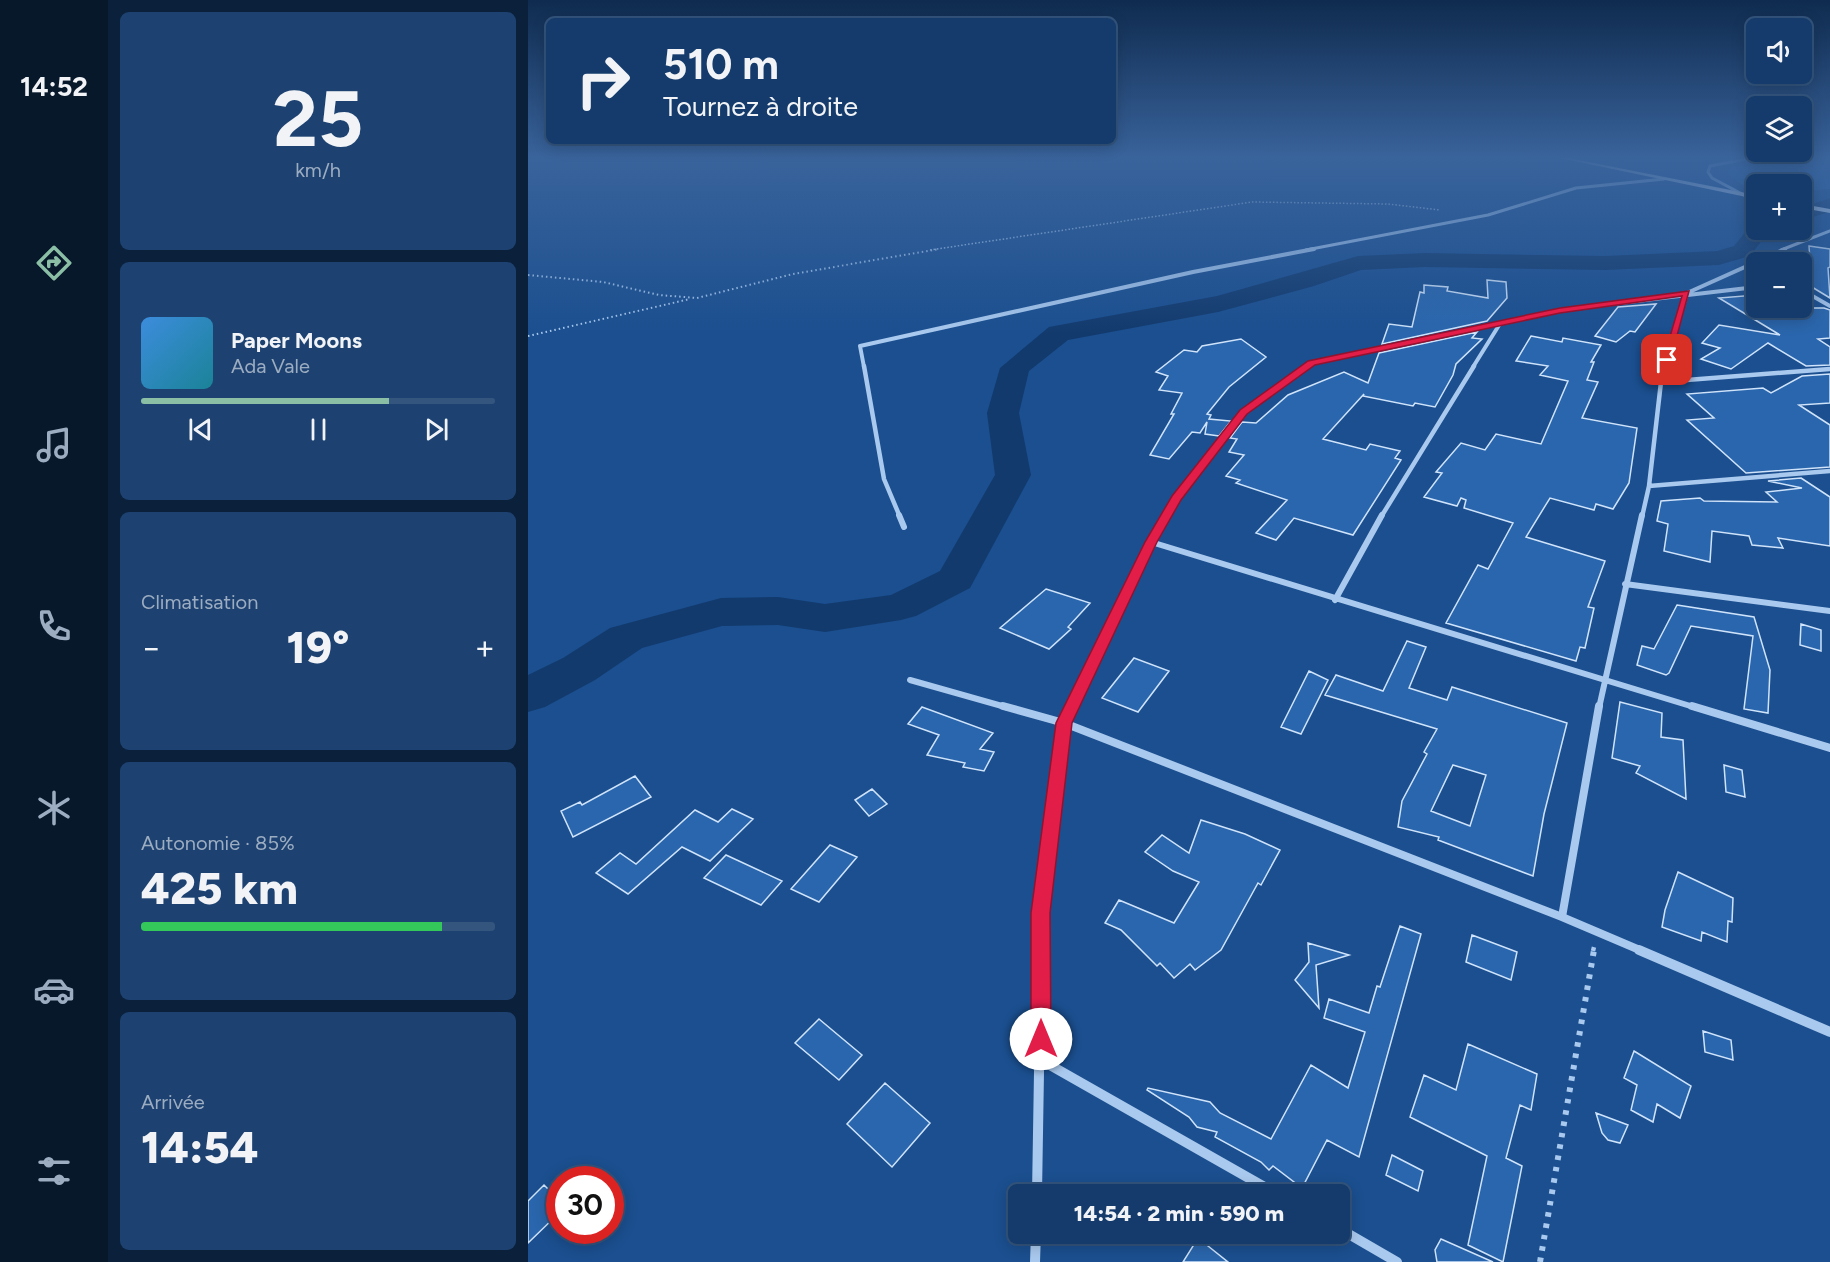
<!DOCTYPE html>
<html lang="fr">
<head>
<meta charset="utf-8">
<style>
	:root { --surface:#143b6b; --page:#1d4271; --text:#f1f3f6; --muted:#9dadc1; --line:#33557e; --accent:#8abfa5 }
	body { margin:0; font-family:Figtree,sans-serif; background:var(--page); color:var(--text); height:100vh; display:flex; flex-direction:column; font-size:22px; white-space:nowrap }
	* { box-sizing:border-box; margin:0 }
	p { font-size:20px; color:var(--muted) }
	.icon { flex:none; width:33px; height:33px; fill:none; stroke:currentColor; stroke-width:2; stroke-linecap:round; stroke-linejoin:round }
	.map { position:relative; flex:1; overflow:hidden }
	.sheet { display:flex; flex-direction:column; gap:12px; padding:12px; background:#0b203b; width:420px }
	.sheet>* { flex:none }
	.banner { position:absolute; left:18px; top:18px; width:570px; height:126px; border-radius:9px; box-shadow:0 3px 15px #0003,0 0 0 2px var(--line); background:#143b6b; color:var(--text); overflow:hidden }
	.controls { position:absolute; left:1218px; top:18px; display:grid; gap:12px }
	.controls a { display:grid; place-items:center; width:66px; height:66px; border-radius:9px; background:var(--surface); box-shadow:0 3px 15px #0003,0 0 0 2px var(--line); font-size:30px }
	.speed { position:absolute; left:18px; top:1166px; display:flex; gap:12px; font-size:30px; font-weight:700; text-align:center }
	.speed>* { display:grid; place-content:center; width:78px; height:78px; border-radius:50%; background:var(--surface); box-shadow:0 3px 15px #0003,0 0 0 2px var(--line); line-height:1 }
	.speed .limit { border:9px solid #d22; background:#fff; color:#111 }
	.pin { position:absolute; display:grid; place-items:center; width:51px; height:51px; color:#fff; margin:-26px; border-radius:12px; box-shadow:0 3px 9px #0006 }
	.me { position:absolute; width:66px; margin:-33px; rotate:0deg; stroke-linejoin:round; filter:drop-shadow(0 0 4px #0008) }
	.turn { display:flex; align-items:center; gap:21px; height:126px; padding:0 18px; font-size:27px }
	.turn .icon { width:78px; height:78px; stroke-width:2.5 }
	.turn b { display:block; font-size:42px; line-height:51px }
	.big { font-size:45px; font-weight:800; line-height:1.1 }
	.sheet .card { flex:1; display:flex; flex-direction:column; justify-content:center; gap:9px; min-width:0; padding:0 21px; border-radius:9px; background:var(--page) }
	.sheet .dial { align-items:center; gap:0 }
	.dial b { font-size:78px; line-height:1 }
	.song { display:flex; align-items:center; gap:18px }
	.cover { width:72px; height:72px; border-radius:9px; background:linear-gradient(135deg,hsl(210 70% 55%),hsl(190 70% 35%)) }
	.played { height:6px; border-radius:3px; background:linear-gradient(90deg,var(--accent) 70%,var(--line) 70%) }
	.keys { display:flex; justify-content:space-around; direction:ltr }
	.heat { display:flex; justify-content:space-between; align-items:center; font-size:33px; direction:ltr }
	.charge { height:9px; border-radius:4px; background:linear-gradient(90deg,#34c759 85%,var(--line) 0) }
	.trip { position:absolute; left:480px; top:1184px; width:342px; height:60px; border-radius:9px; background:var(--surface); box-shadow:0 3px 15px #0003,0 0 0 2px var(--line); font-weight:800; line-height:60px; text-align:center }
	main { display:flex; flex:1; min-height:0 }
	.tab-bar { display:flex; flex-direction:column; width:108px; justify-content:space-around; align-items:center; background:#08182b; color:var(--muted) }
	.tab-bar .icon { width:42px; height:42px }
	.tab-bar .active { color:var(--accent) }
	.tab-bar b { font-size:27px; color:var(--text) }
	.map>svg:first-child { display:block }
</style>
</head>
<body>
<main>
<nav class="tab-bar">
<b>14:52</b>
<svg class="icon active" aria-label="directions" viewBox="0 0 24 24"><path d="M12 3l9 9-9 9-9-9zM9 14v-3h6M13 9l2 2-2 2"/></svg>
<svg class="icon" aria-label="music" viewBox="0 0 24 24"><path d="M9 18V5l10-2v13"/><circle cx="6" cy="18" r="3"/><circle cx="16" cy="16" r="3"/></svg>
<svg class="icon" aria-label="phone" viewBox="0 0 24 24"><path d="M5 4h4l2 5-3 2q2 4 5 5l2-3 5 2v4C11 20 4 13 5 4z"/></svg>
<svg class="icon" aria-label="climate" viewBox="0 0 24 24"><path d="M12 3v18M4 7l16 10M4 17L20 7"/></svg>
<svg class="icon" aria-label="car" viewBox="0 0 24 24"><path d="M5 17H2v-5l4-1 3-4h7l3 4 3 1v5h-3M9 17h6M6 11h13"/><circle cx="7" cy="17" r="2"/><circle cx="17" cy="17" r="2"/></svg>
<svg class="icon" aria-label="filters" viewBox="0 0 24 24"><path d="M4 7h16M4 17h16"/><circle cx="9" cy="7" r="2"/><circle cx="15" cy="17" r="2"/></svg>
</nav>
<section class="sheet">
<div class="card dial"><b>25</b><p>km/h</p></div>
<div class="card">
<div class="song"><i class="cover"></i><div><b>Paper Moons</b><p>Ada Vale</p></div></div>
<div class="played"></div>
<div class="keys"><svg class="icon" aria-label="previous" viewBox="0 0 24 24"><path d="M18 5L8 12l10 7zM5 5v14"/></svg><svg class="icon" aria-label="pause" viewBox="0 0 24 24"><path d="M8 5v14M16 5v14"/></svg><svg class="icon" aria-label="next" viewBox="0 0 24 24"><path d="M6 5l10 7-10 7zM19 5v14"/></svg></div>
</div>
<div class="card"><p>Climatisation</p>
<div class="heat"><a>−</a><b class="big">19°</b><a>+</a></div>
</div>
<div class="card"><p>Autonomie · 85%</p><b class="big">425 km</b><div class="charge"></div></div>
<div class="card"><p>Arrivée</p><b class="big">14:54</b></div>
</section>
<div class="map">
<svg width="1302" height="1262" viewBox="0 0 1302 1262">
	<rect width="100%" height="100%" fill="#1b4f8f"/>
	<path fill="#2461a8" d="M1302 159V189L1274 191V184H1228V189L1213 184 1199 173 1202 167Z"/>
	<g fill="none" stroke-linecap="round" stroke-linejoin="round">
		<path fill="#123a6d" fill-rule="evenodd" d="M1302 198V212L1274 220V208Z
			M1228 224V230H1242L1222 256 1191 265 1077 270 897 267 833 270 786 286 690 312 540 340 501 371 491 413 503 475 442 588 388 616 373 620 297 632 250 625 194 626 114 648 67 680 17 707 0 712V675L35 658 82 628 193 598 250 597 297 604 363 595 412 571 467 475 459 413 472 368 521 327 689 296 830 256 897 253 1077 256 1189 251 1206 246 1223 225Z"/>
	</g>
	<path fill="#2a66ad" stroke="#cfe3fa" stroke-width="1.5" fill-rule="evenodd" d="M1281 246 1302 249V267L1300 268 1302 298 1274 281V262H1258L1256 258 1282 261Z
		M959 280 978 282 979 298 959 321 854 344 861 324 884 327 892 292 896 293V285L920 287 919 291 960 298Z
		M1228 295V308H1296L1302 310V338L1290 339 1302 347V365L1278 366 1240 343 1203 369 1173 359 1192 348 1174 343 1191 325 1252 335 1191 298Z
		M1128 304 1107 332 1102 331 1088 342 1067 336 1090 307Z
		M949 332 944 338 954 339 928 364 925 375 907 407 887 403 885 406 835 396 836 394 795 439 838 450 842 444 872 451 867 458 873 460 825 535 766 518 748 540 728 533 759 500 708 483 712 480 698 476 716 455 701 452 709 439 702 438 714 422 728 423 760 395 816 372 840 383 851 353Z
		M1003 336 1034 342 1035 338 1073 345 1063 362H1066L1059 380 1070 382 1054 418 1109 428 1101 483 1085 509 1068 504 1066 510 1022 498 998 537 1077 561 1060 607 1066 608 1057 648 1052 647 1048 661 918 623 950 565 960 569 985 523 936 508 938 500 933 498 929 506 896 497 914 473 908 472 933 443 957 450 968 434 1013 444 1040 381 1012 375 1020 366 988 361Z
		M713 339 738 357 701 387 679 414 683 415 681 419 703 421 691 436 677 434 679 422 672 433 664 432 641 459 622 455 646 414H643L654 393 631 390 640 376 628 372 656 350 669 352 674 346Z
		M1302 374V403L1271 405 1302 425V467L1218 473 1159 420 1186 418 1159 394 1235 388 1243 393 1274 376Z
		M1273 478 1302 497V546L1250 538 1255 548 1224 545 1221 536 1184 531 1182 562 1136 551 1140 524 1129 521 1133 501 1172 498 1176 501 1249 502 1238 492 1274 488 1240 481Z
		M518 589 562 603 540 627 543 629 521 649 472 628Z
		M1149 605 1226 617 1242 670 1240 713 1216 709 1225 636 1163 626 1141 673 1138 675 1109 665 1114 646 1126 649Z
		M1273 624 1293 630V651L1272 645Z
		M879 641 898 647 881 688 919 700 924 687 1039 723 1016 814 1005 876 910 840 911 837 870 827 874 801 899 754 896 752 909 729 797 695 808 675 855 691ZM925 765 958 775 942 826 903 811Z
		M606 658 641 671 610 712 574 698Z
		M781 671 800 680 773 734 753 727Z
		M1092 702 1134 713 1133 737 1155 740 1158 799 1108 773 1112 766 1084 758Z
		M394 707 465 733 452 749 466 752 456 771 435 767 437 763 399 755 411 735 380 724Z
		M1196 765 1214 770 1217 797 1198 792Z
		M107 776 123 797 45 837 33 811 52 802 54 805Z
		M344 789 359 804 341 816 327 800Z
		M204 809 225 819 182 861 154 847 100 894 68 873 92 853 108 864 167 810 190 822Z
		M673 820 717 834 752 850 733 885 730 883 693 950 667 970 662 964 646 978 632 963 629 966 593 930 577 923 591 900 646 923 671 882 645 871 617 852 634 835 661 853Z
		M302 845 329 857 291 902 263 889Z
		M198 855 254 881 233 905 176 878Z
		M1150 872 1205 898 1204 922 1200 921 1199 942 1174 932 1173 941 1134 927 1137 910Z
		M872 926 893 934 831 1157 799 1140 774 1188 745 1166 741 1170 733 1162 687 1137 689 1132 669 1127 661 1117 619 1090 620 1088 682 1102 692 1113 743 1139 783 1065 820 1088 837 1032 796 1018 801 999 841 1013 849 986 852 987Z
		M944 935 989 952 983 980 938 962Z
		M780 943 821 955 788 965 791 1008 767 980 781 962Z
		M291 1019 334 1055 311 1080 267 1043Z
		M1175 1031 1203 1040 1205 1060 1177 1052Z
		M940 1044 1009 1074 1003 1110 992 1105 978 1158 994 1166 975 1262 940 1245 959 1156 882 1117 896 1075 928 1090Z
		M1106 1051 1163 1086 1152 1118 1129 1104 1125 1122 1103 1110 1109 1085 1096 1078Z
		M357 1083 402 1123 364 1167 319 1124Z
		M1068 1113 1100 1125 1092 1143 1080 1140 1074 1133Z
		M864 1155 895 1171 890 1191 858 1175Z
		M16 1185 32 1201V1212L0 1243V1201Z
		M670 1238 700 1262H655Z
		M913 1239 965 1262H909L907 1250Z"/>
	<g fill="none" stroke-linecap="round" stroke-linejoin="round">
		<path stroke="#a9c9ee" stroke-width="1.5" stroke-dasharray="1.5 2" stroke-linecap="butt" d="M402 250 724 202 860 204 912 210"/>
		<path stroke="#a9c9ee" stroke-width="2" stroke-dasharray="1.5 3" stroke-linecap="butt" d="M0 275 75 282 131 295 169 298 265 274 411 249
			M0 336 162 299"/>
		<path stroke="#a9c9ee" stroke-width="4.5" stroke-dasharray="4 5" stroke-linecap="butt" d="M1065 951 1066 947"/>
		<path stroke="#a9c9ee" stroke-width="6" stroke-dasharray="4.5 7" stroke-linecap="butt" d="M1012 1262 1066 950"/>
		<path stroke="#a9c9ee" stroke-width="3" d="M1216 195 1184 178 1180 172 1182 166 1223 158
			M778 250 960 215 1048 188 1136 179
			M1253 250 1302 231"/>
		<path stroke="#a9c9ee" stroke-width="4" d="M1274 290 1302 306
			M336 367 332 346 665 272 786 249
			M778 367 784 363 1032 310 1228 287
			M945 367 973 322
			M1137 367 1159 293 1257 249"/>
		<path stroke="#a9c9ee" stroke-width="4.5" d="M336 366 356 479 372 517
			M1133 382 1302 369
			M1121 486 1302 471
			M638 517 648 499 716 412 780 366
			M853 517 946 366
			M1114 517 1121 486 1133 382 1138 366"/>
		<path stroke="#a9c9ee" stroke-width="6" d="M371 515 376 527
			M623 542 1169 708
			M1097 584 1302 611
			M807 600 854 515
			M382 680 481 708
			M543 708 639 515
			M1071 708 1114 515"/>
		<path stroke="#a9c9ee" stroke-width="8" d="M475 706 536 723 1034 917 1114 951
			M1164 706 1302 748
			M1034 917 1071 706
			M513 951V913L536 723 544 706"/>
		<path stroke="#a9c9ee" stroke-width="10" d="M1111 950 1302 1032
			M513 1060 749 1194
			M509 1194 513 950
			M812 1229 869 1262
			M507 1262 508 1233"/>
		<path fill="#d6e6fa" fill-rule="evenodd" d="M1032 158H1040L1228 195V199Z
			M1274 204 1302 209V213L1274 208Z"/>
	</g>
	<linearGradient id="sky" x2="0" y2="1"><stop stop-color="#0f2b4f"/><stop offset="0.47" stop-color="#39639b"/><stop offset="1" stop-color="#39639b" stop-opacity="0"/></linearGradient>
	<rect width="1302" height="334" fill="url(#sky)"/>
	<path fill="#e11d48" stroke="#92132f" stroke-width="1.5" d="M1161 291 1142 362 1135 360 1154 296 1032 313 787 365 719 414 653 500 629 542 544 723 522 913 523 1039 520 1046 513 1049 506 1046 503 1039V913L528 723 617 542 644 496 712 410 780 361 1032 308Z"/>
</svg>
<div class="controls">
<a><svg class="icon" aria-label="sound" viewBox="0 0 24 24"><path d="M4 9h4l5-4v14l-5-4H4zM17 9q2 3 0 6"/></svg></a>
<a><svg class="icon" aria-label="layers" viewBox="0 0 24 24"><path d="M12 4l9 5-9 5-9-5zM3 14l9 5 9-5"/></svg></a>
<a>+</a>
<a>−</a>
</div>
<div class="speed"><div class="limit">30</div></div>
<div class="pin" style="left:1139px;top:360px;background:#d93025"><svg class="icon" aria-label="arrive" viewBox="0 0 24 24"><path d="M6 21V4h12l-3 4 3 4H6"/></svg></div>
<svg class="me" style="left:513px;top:1039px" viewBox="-20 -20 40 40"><circle r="19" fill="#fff"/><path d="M0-13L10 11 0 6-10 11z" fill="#e11d48"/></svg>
<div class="trip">14:54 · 2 min · 590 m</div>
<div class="banner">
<div class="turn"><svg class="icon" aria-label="right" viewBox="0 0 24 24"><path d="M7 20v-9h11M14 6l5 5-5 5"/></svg><div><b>510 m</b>Tournez à droite</div></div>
</div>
</div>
</main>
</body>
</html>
